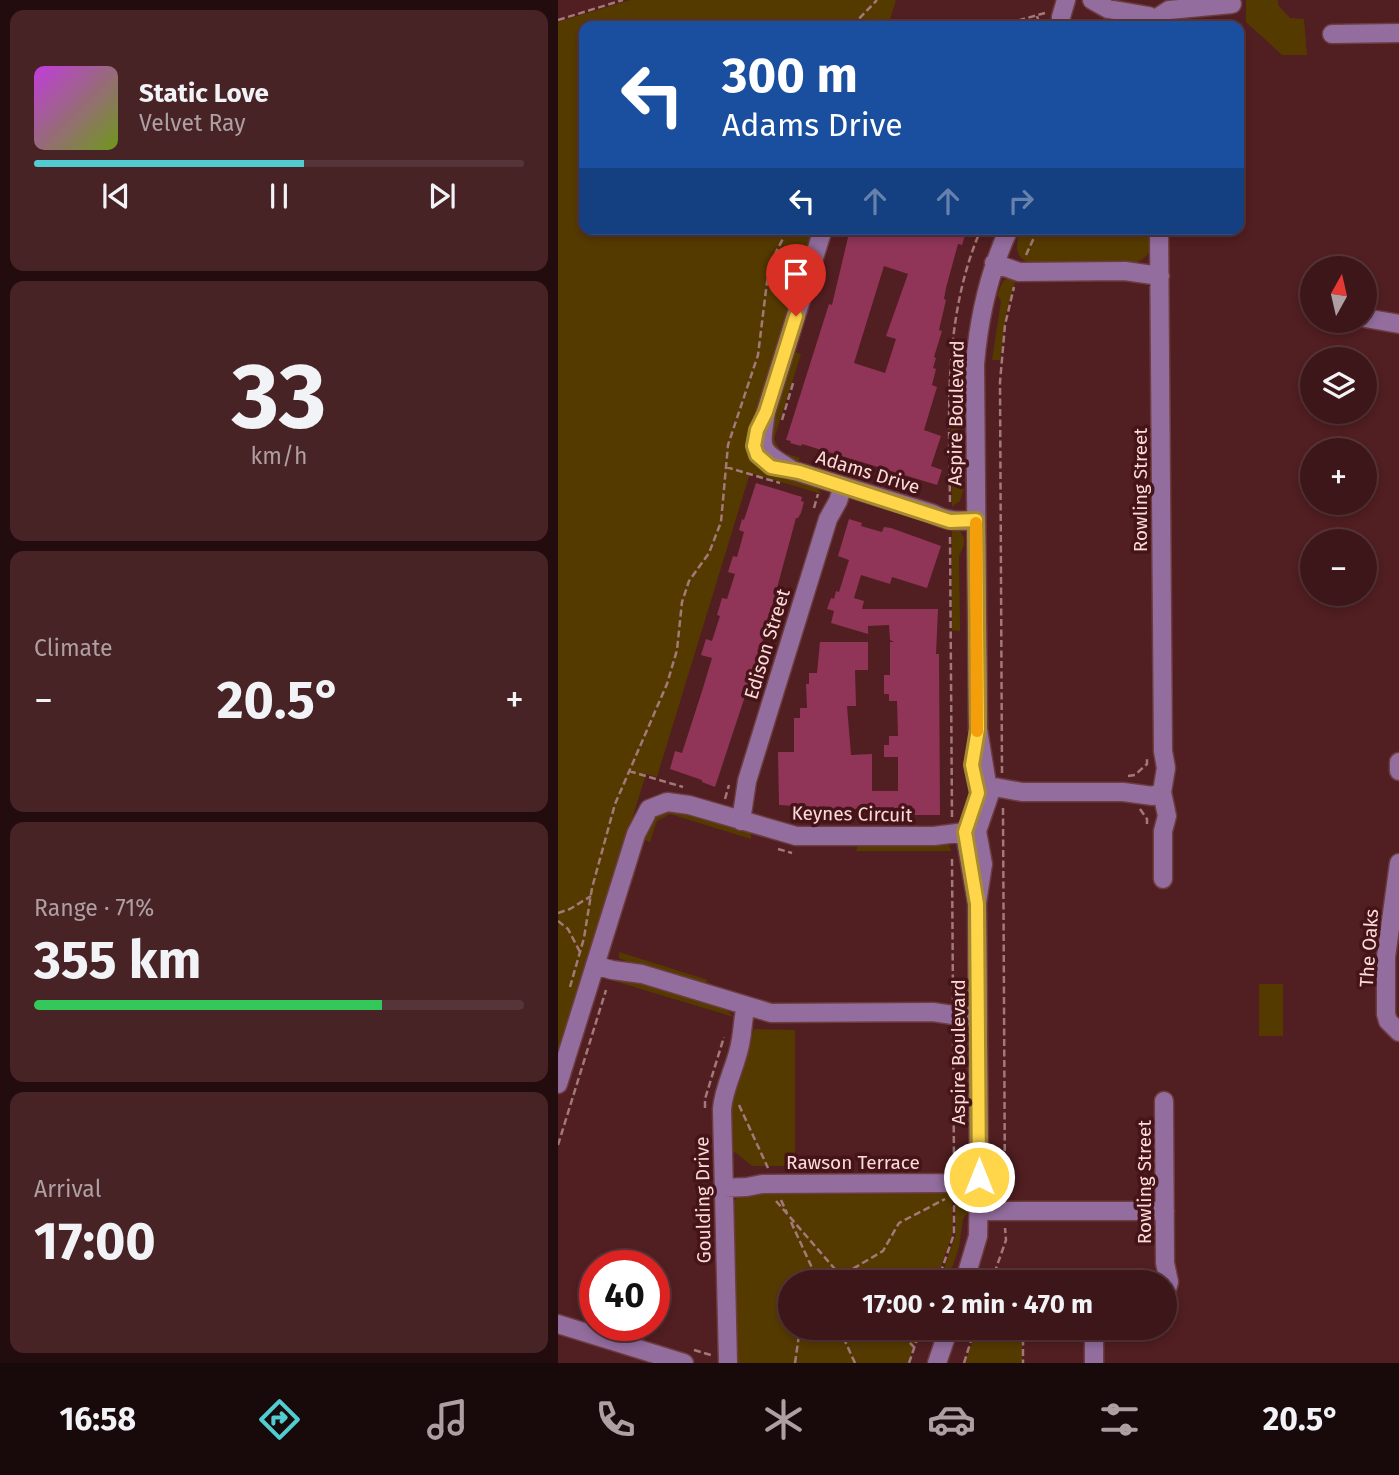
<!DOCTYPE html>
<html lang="en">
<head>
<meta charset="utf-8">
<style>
	:root { --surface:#3d1619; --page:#482326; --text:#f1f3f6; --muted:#ad9fa2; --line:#563538; --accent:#51ccd1 }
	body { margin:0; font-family:"Fira Sans",sans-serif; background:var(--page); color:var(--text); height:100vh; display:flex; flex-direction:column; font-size:26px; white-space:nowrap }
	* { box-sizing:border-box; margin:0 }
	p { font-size:23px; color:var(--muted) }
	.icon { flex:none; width:38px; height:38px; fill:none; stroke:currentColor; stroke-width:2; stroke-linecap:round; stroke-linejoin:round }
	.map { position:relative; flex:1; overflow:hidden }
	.side { display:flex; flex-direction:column; gap:10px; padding:10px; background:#220c0e; width:558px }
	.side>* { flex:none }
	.banner { position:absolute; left:21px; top:21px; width:665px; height:214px; border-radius:14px; box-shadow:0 4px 10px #0003,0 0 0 2px var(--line); background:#1a4fa0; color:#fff; overflow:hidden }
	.needle { width:46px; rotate:8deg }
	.buttons { position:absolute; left:742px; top:256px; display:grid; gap:14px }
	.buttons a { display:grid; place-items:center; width:77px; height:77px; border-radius:50%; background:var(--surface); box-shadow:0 4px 10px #0003,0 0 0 2px var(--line); font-size:35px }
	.speed { position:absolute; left:21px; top:1250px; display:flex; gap:14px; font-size:35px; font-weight:700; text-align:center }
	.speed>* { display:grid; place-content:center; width:91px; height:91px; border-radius:50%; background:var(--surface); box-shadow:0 4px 10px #0003,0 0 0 2px var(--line); line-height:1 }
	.speed .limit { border:10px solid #d22; background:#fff; color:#111 }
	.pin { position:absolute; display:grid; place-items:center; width:60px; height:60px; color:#fff; margin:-72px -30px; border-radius:50% 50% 50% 0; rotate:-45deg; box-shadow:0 0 7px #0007 }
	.pin .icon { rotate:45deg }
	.me { position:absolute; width:77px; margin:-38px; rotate:0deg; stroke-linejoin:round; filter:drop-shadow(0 0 5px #0008) }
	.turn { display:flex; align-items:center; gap:24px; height:147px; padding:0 28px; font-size:32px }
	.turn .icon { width:91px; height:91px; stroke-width:2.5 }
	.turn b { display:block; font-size:49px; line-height:60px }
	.lanes { display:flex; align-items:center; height:66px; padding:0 28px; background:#0003; justify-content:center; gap:35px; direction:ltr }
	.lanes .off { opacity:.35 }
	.big { font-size:52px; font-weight:700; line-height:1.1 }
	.side .widget { flex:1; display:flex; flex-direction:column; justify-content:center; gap:10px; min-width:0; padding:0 24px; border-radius:14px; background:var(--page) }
	.side .dial { align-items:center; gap:0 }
	.dial b { font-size:91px; line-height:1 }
	.song { display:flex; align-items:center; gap:21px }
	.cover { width:84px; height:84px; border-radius:10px; background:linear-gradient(135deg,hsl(290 70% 55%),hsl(80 70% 35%)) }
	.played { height:7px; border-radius:4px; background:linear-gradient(90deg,var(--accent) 55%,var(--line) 55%) }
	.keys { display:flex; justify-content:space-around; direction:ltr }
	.heat { display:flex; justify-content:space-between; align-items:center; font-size:38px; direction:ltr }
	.charge { height:10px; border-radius:5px; background:linear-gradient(90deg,#34c759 71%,var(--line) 0) }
	.trip { position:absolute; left:220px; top:1270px; width:399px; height:70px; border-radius:35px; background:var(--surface); box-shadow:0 4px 10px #0003,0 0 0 2px var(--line); font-weight:700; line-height:70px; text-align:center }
	.tabs { display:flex; height:112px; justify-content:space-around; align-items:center; background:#18090a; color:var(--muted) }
	.tabs .icon { width:49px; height:49px }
	.tabs .current { color:var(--accent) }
	.tabs b { font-size:32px; color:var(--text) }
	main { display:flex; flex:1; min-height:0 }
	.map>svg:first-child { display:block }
</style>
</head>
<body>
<main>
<section class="side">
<div class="widget">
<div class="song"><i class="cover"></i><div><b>Static Love</b><p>Velvet Ray</p></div></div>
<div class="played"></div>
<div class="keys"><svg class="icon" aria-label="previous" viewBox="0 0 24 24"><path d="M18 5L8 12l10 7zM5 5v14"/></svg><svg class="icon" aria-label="pause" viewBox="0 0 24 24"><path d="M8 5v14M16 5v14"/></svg><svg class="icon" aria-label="next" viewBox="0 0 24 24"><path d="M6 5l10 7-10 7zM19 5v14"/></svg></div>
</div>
<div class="widget dial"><b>33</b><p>km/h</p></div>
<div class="widget"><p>Climate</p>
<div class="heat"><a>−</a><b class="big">20.5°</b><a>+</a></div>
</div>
<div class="widget"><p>Range · 71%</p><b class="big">355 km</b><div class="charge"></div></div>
<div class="widget"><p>Arrival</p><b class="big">17:00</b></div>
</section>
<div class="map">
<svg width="841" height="1363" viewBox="0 0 841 1363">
	<rect width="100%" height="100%" fill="#511e21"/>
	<path fill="#553a00" d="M72 0H338L331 23 321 20 320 22 331 26H26V229H256L193 437C182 484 246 469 264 494L192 473 99 777 88 774 0 1058V22Z
		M688 0H720V5L732 18 746 19 749 55H724L688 22Z
		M469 229H593C593 245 594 258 576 263H472C458 258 457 248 461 235Z
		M454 276 458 279 449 309 442 360H434L443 301 439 295 445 281Z
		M237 352 243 354 216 439 223 452 242 458 239 464 212 449 210 436 234 353Z
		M393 400 401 404V475L406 488 402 501 394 507Z
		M398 527C410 539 407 544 401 556L402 631 394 630V528Z
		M116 809 193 833V839L112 814 99 821 92 842 87 840 86 838 95 816Z
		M381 844 391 845 393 851H298L300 845Z
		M61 952 150 980 146 985 73 963 61 958Z
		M56 975 166 1008 176 1017 53 980Z
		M701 984H725V1036H701Z
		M196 1029 237 1030V1166H194L178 1153 173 1151 172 1108Z
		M392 1189 394 1192 395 1232 377 1283H233V1328H362L350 1363H179L175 1211C176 1203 177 1197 184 1192Z
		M397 1202 409 1203 410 1213 405 1219 401 1247 389 1283H381L398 1233Z
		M419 1328H464V1363H407Z"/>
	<path fill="#903558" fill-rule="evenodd" d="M292 229H409L404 245 400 244 388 288 386 299 388 300 381 330 384 331 376 357 378 358 375 368 378 369 374 385 379 387 366 430 383 436 373 466 384 470 379 485 244 444 243 446 232 443 233 441 228 440 271 304 274 305ZM326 266 350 274 328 336 338 339 327 373 296 363Z
		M198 483 244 497 243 501 246 502 243 513 240 518H238L201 654 157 787 144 782V780L112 769 117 751 124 753 145 688 154 658 143 655 148 639 154 641 162 616 159 615 164 598 169 599 177 574 170 572 175 556 179 557 186 532 181 530 184 519 186 520Z
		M291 519 304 523 303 526 324 532 326 527 333 528 383 546 369 588 334 577 332 584 303 575 296 598 306 601 304 609H380L378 654H381L382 815H336V807L259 811 255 807 221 805 220 752H236V718H242V708H249L248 684H251V673H259L262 642H310V670H297L298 706H289L293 755 314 754V791H340V757H326V745H331V736H340L339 701H331V694H326V675H332V642H336L332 640 331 625 310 626V634L273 623 276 611 269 609 273 598 276 599 278 591 281 592 291 560 280 556Z"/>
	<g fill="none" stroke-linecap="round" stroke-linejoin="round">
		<defs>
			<path id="minor" d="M534 0 550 9 591 16 601 25
				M588 25 611 10 674 4
				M503 26V17L508 0
				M774 34 841 33
				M265 229 208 412C202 452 201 449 234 470L373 513C388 521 401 522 418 520
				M601 229 605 751 608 768 604 792 609 816 605 831V879
				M436 263 461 272 567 271 602 276
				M807 318 841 324
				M841 762V771
				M422 792 431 786 464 792H565L595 796 604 792
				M183 821 189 781 270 519 280 501 285 486
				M841 863 828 957V1014L830 1021 841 1032
				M419 903 425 864 419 831 431 796 420 729 417 364C421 316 431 272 451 229
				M37 965 54 970 84 974 213 1013 375 1012 395 1015 420 1016
				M0 1084 78 834 91 809 109 802 131 805 238 836H376L407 832 419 836
				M606 1101 607 1263 611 1282 607 1296
				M165 1188 189 1187 204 1184 387 1183 421 1177
				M421 1211H607
				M406 1283 420 1236 421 1177 419 903 407 834
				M0 1324 126 1363
				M536 1328V1363
				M170 1363 164 1109C166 1085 180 1063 183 1039 185 1028 185 1017 188 1006
				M379 1363 391 1328"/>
		</defs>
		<use href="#minor" stroke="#6d3c3f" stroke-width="21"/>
		<path stroke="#a37879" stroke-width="2.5" stroke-dasharray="7 3.5" stroke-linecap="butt" d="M479 16 482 26
			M0 20 65 0
			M318 20 337 26
			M294 26 319 0
			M440 26 487 13
			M468 255 480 229
			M224 420 236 380
			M168 467 222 483
			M392 502C391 409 385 317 423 229
			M256 508 260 494
			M392 537 394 817
			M71 771 125 787
			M444 773 442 382 447 325 456 287
			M570 776 577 775 589 764V759
			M167 799 171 785
			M445 808 447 1196
			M582 809 589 819V824
			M220 849 234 853
			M394 859 395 1000
			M0 913 12 909 33 896
			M0 921 10 929 22 952
			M12 987 26 938 34 888 57 804 109 684 119 650 124 602 131 581 151 553 163 522 170 445 200 355 209 282 218 252 230 229
			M395 1031 396 1164
			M181 1105 210 1168
			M147 1108V1099L166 1037
			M0 1145 48 990
			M223 1200 229 1213
			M218 1201 289 1283
			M233 1222 261 1283
			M280 1283 291 1271 325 1251 341 1223 387 1199
			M379 1283 396 1234V1198
			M433 1283 448 1240 447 1228
			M281 1328 297 1363
			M337 1328 357 1348
			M465 1328V1363
			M136 1350 153 1355
			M237 1363 242 1328
			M351 1363 363 1328
			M406 1363 417 1328"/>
		<use href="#minor" stroke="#936d9e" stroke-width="18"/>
	</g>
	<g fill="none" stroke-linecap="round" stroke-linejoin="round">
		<defs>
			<path id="route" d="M238 316 208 412 199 430 196 446 199 455 213 467 241 472 392 521 418 520 420 729 414 765 420 793 407 832 419 904 421 1177"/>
		</defs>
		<use href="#route" stroke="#a68a30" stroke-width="18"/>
		<use href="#route" stroke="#ffd54a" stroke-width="12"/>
		<path stroke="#f59e0b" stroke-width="12" d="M418 523 419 731"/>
	</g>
	<g text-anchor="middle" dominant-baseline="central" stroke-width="7" stroke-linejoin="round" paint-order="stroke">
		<g font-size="19" fill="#fddbdb" stroke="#451418">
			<text transform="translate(398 413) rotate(-89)">Aspire Boulevard</text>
			<text transform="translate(310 472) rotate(17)">Adams Drive</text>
			<text transform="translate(582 490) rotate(-90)">Rowling Street</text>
			<text transform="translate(209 644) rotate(-73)">Edison Street</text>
			<text transform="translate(294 814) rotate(1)">Keynes Circuit</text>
			<text transform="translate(811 948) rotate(-86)">The Oaks</text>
			<text transform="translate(400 1052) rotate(-90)">Aspire Boulevard</text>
			<text x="295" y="1162">Rawson Terrace</text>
			<text transform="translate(586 1182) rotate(-90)">Rowling Street</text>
			<text transform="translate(145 1200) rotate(-91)">Goulding Drive</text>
		</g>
	</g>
</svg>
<div class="buttons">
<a><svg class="needle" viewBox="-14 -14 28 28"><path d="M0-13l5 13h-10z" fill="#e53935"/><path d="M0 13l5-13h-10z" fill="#ad9fa2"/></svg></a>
<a><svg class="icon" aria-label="layers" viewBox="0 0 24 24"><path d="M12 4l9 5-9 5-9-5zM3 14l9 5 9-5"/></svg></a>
<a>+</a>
<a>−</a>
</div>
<div class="speed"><div class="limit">40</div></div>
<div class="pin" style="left:238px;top:316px;background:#d93025"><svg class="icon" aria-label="arrive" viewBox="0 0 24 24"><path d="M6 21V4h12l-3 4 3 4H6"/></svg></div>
<svg class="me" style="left:421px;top:1177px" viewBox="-20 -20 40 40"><circle r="17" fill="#ffd54a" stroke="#fff" stroke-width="3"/><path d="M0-11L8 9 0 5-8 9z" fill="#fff"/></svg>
<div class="trip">17:00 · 2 min · 470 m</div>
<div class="banner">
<div class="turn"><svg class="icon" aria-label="left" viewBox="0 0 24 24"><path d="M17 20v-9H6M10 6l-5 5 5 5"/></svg><div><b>300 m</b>Adams Drive</div></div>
<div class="lanes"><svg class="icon" aria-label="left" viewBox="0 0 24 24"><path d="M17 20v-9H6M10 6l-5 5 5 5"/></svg><svg class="icon off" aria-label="ahead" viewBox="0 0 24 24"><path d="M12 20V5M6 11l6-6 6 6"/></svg><svg class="icon off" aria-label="ahead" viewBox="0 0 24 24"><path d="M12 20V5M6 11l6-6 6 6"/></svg><svg class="icon off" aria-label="right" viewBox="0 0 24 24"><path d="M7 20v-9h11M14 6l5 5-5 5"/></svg></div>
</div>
</div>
</main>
<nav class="tabs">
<b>16:58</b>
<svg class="icon current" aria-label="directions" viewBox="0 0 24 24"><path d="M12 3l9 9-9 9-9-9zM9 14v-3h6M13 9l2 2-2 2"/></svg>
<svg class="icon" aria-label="music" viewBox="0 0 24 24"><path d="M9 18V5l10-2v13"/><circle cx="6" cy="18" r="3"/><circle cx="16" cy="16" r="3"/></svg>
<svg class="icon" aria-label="phone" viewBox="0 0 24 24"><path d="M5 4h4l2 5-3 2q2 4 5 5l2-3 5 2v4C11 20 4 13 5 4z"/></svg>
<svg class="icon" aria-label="climate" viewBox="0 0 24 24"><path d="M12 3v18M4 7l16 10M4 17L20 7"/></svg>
<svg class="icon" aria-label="car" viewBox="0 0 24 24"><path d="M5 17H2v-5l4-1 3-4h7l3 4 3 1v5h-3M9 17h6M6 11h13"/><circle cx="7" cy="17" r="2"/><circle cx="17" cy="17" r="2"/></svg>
<svg class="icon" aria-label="filters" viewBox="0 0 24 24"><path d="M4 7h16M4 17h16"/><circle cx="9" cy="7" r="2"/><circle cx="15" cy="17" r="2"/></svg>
<b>20.5°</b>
</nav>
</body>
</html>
